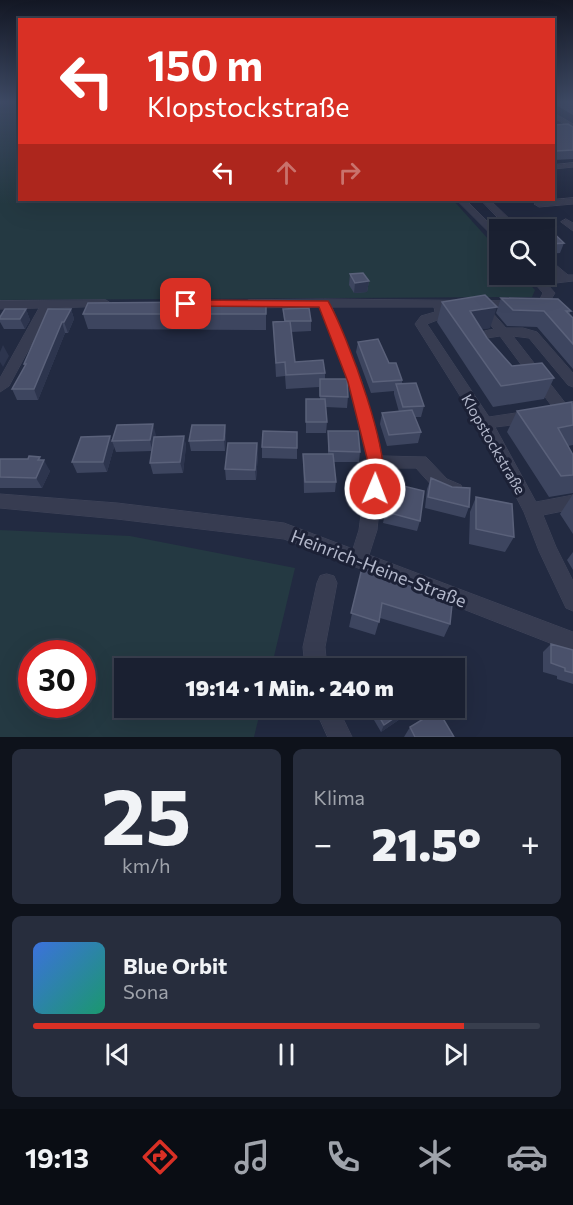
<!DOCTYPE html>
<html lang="de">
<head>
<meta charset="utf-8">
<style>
	:root { --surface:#1a2031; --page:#272d3d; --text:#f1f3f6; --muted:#9fa3ab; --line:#383e4d; --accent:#d93025 }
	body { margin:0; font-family:Commissioner,sans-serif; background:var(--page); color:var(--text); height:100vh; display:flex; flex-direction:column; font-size:22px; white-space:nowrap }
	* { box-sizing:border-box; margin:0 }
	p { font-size:20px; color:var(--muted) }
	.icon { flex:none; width:33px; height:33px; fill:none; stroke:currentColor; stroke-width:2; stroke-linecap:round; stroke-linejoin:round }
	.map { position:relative; height:737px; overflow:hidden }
	.sheet { display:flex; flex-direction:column; gap:12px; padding:12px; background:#0e121b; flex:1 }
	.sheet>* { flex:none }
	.guide { position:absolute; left:18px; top:18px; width:537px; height:183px; border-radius:0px; box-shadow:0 6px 24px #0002,0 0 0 2px var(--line); background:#d93025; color:#fff; overflow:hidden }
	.buttons { position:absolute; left:489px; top:219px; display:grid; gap:12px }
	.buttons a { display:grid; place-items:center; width:66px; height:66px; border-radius:0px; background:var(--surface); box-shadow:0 6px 24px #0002,0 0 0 2px var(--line); font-size:30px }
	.speed { position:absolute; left:18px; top:640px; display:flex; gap:12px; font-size:30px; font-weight:700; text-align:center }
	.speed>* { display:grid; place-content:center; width:78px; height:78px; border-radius:50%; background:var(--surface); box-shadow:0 6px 24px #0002,0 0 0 2px var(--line); line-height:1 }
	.speed .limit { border:9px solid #d22; background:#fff; color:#111 }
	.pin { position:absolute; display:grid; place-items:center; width:51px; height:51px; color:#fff; margin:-26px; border-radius:12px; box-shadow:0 3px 9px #0006 }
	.me { position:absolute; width:66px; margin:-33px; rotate:1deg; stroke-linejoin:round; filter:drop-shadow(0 0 4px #0008) }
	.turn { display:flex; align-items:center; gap:21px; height:126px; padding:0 30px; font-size:27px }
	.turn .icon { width:78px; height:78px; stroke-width:2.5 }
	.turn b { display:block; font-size:42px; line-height:51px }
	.lanes { display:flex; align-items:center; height:57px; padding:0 30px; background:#0003; justify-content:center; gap:30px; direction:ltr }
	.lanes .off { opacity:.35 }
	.big { font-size:45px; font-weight:800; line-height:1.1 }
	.sheet .card { flex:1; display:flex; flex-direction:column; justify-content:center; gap:9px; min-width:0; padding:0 21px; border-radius:9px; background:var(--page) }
	.sheet .dial { align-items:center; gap:0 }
	.dial b { font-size:78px; line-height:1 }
	.song { display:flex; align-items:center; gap:18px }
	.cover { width:72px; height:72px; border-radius:9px; background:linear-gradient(135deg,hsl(220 70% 55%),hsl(160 70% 35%)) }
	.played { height:6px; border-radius:3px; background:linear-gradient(90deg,var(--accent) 85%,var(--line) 85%) }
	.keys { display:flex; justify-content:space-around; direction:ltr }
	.heat { display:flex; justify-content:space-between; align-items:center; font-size:33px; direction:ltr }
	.sheet .tiles { flex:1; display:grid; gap:12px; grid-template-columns:1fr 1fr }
	.card:last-child { grid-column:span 2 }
	.trip { position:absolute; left:114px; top:658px; width:351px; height:60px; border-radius:0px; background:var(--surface); box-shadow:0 6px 24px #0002,0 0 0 2px var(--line); font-weight:800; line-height:60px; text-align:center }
	.dock { display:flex; height:96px; justify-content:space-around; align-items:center; background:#0a0d14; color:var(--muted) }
	.dock .icon { width:42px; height:42px }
	.dock .selected { color:var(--accent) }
	.dock b { font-size:27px; color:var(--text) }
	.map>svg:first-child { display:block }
</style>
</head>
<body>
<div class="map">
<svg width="573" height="737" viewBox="0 0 573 737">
	<rect width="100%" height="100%" fill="#222a41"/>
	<path fill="#243942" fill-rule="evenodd" d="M0 101H19L20 200H453L499 251 500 274 521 275 535 290 532 297 0 300Z
		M0 530 130 536 295 568 271 669H124V708H261L254 737H0ZM32 654H82V705H32Z"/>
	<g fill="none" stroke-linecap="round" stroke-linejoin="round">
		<defs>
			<path id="minor" d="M554 113 573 124V129L554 118Z
				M573 163V167L554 169V165Z
				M573 198V204L539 207 534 204 539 201Z
				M457 200H466L500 234V243Z
				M481 200H490L521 230H510Z
				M566 219 573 223V231L561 222Z
				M544 255 568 275H573V281L547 284 555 293 550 301 546 302 540 299 543 293 529 277 532 274 539 275 541 277 557 276 544 264Z
				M324 299 521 301 523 303 517 307H446L445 317 427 324 489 417 529 411 534 413 536 417 534 421 529 423 495 427 536 502 573 495V509L543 515 556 547 573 581V611L566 608 539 551 524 512 479 426 415 324 421 316 435 312 434 307H332L362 382 382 456 426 457 447 479 461 485 463 490 461 495 455 497 435 489 416 468H383L377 530 369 555 573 632V652L284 539 117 519 0 508V494L117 503 284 523 353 549 359 530 368 462 348 382 320 307 248 308 242 304 248 300Z
				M106 300 112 304 110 306 51 308 9 386 0 392V378L39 308 0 309V301Z
				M486 309 490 310 506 328H523L537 332 573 373V387L568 385 529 338 513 336 573 413V430L568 428 500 336 487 338 489 349 483 353 478 352 473 339C478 331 485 331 494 329L480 313Z
				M327 574 334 576 337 583 325 647 327 669H305L303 647 317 583 320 576Z
				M315 708H338L352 737H328Z"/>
		</defs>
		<use href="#minor" stroke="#40455a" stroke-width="1"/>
		<use href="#minor" fill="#373c51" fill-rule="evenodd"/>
	</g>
	<path fill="#3d455f" d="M554 101H573V115L556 105Z
		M554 125 573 127V159L554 160Z
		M539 219 564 243 560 253 547 254 544 252V230H523L526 221Z
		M350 274 369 281 367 292 354 293 349 285Z
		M501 298 571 311 569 314 573 318V369L537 327 507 326 496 313Z
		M442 302 490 328 481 329 487 338 512 366 554 378 544 399 493 407 437 322Z
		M266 303V330L88 329 83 314Z
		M26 309 30 320 25 329H4L0 322V317Z
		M71 309 74 319 68 333H65L38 400H17L12 389 25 366 24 364Z
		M283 309 311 321V331L291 332 295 362 325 373V379L348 397 347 408 326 407 327 422 326 433H306V399H320L319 387 286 389 285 376 276 377 273 322 284 321Z
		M358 342 389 363 402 380V383L424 406 421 417H415L421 432 418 443 387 446 380 424 382 413 399 412 394 394V391L371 393 356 352Z
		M573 403V445L568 446 573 455V493L549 497 507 432 517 411Z
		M153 424 155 437 184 436 186 446 183 473 153 474 150 463 152 451 116 452 112 441Z
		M225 425 226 435 225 451H191L189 441Z
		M328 431 360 452 359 462H334L336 482 335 492 304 493 303 454H328Z
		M297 432V459L262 458V447Z
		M110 436 114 447 107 472 77 473 72 462Z
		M257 443 258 454 256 480H226L225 469Z
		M0 459 42 460 50 471 42 488H0Z
		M431 478 469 507 465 518 425 508 427 489Z
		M391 483 420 521 417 531 383 523Z
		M573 494V534L560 514Z
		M476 497 514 537 505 552 469 544 470 512Z
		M573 552V570L567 560Z
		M362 568 450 624 444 637 380 618 375 635 349 627Z
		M551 644 573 650V684L557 679V676L543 672V652Z
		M367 708H409L406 715 381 732Z
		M410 727 454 737H404Z"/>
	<path fill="#2d354e" d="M554 101H557L556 105H554Z
		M369 281 367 292 354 293 355 283Z
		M497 307 490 328 464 332 470 311Z
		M26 309 30 320 25 329 20 319Z
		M71 309 74 319 68 333 64 322Z
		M62 322 65 333 38 400 34 389Z
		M3 345 9 356 3 367 0 362V352Z
		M153 424 156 435 152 451 150 440Z
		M225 425 226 435 225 451 224 440Z
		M110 436 114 447 107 472 103 462Z
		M184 436 186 446 183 473 180 462Z
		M257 443 258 454 256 480 255 470Z
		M40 457 43 463 44 460 50 471 42 488 36 478 38 460Z
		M409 708 406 715 381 732 384 725Z"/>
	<path fill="#4a516b" stroke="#5a617a" stroke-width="1.5" d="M565 101H573V105Z
		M568 124 573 127V150L556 151 554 149V125Z
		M539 219 564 243 550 244 544 238V230H535L526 221Z
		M363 273 369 281 355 283 350 274Z
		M485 295 497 307 470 311 487 338 512 366 542 363 554 378 501 386 442 302Z
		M501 298 558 299 571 311H566L573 318V344L544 311 513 310Z
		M203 302 266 303V314H83L88 303Z
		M309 308 311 321H285L283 309Z
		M5 309H26L20 319H0V317Z
		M48 309H71L64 322H62L34 389H12L26 364H24Z
		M290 321 295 362 323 360 325 373 286 375 285 362 276 363 273 322Z
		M378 339 389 363H396L402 380 373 382 358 342Z
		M320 379H347L348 397 320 396Z
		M416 383 424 406 403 407 396 384Z
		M306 399H325L327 422H306Z
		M572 402 573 425 558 428 573 455V475L561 476 517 411Z
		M412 410 421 432 389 435 382 413Z
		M153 424 150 440 112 441 117 425Z
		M192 425H225L224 440 189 441Z
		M263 431 297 432V448L262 447Z
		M328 431H358L360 452 329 451Z
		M110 436 103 462H72L81 437Z
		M184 436 180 462 150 463 154 437Z
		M228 443H257L255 470 225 469Z
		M303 454H333L336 482H305Z
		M29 456 40 457 38 460H44L36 478 0 477V459H28Z
		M431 478 452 487 470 488 469 507 428 497Z
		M391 483 424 491 420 521 386 512Z
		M476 497 512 504 514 537 476 529Z
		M362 568 453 595 450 624 382 603 379 622 351 613Z
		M551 644 573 650V673L565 671V668L551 663Z
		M380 661 385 669H368Z
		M374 708H409L384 725Z
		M438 710 454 737H415L410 727Z"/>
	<linearGradient id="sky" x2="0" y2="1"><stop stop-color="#131724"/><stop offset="0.5" stop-color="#3e4a65"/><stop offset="1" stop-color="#3e4a65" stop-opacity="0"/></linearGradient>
	<rect width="573" height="204" fill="url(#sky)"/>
	<path fill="#d93025" stroke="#8d1f18" stroke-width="1.5" d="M186 300 328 301C346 332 396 463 381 494L375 496 369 494 366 489 368 462 348 382 319 307 181 306 180 304Z"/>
	<g text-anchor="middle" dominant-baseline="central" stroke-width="6" stroke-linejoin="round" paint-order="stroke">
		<g font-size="15" fill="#b3b8cb" stroke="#1c2136">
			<text transform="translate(494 444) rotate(60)">Klopstockstraße</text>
		</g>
		<g font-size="18" fill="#b3b8cb" stroke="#1c2136">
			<text transform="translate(379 568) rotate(21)">Heinrich-Heine-Straße</text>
		</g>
	</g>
</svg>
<div class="buttons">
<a><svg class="icon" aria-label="search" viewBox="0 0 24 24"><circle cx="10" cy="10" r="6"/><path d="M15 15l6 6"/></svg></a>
</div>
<div class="speed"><div class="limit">30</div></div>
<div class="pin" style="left:186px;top:304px;background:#d93025"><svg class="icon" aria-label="arrive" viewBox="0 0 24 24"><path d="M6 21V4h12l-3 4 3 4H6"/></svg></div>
<svg class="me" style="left:375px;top:489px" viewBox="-20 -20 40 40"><circle r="17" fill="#d93025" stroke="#fff" stroke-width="3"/><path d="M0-11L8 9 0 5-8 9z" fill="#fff"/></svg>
<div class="trip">19:14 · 1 Min. · 240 m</div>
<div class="guide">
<div class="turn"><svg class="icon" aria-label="left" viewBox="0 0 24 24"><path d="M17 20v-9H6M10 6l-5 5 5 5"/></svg><div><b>150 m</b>Klopstockstraße</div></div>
<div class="lanes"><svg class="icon" aria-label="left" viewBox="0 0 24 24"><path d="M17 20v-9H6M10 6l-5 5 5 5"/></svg><svg class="icon off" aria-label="ahead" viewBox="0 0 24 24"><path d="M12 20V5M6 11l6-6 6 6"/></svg><svg class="icon off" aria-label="right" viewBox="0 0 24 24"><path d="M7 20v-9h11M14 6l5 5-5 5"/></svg></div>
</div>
</div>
<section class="sheet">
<div class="tiles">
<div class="card dial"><b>25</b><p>km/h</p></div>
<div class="card"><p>Klima</p>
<div class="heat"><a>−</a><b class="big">21.5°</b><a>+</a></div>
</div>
<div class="card">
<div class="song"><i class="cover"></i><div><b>Blue Orbit</b><p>Sona</p></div></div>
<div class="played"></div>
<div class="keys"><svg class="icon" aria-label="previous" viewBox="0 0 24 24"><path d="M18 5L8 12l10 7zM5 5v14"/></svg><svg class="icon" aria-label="pause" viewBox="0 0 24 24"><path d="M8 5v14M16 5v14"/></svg><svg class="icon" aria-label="next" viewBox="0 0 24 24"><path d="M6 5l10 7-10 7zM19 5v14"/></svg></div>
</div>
</div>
</section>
<nav class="dock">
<b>19:13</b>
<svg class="icon selected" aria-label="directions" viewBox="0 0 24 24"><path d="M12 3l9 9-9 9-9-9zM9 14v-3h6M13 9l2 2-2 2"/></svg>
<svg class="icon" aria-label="music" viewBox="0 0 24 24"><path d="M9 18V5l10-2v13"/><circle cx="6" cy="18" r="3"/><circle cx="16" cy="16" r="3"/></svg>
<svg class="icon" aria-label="phone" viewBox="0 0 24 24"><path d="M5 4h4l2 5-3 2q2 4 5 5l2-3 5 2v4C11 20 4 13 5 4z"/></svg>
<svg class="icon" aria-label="climate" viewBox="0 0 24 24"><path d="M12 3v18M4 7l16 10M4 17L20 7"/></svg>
<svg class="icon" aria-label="car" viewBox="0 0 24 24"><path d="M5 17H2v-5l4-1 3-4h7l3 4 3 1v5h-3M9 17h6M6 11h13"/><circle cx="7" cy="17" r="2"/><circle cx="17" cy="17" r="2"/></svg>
</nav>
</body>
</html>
